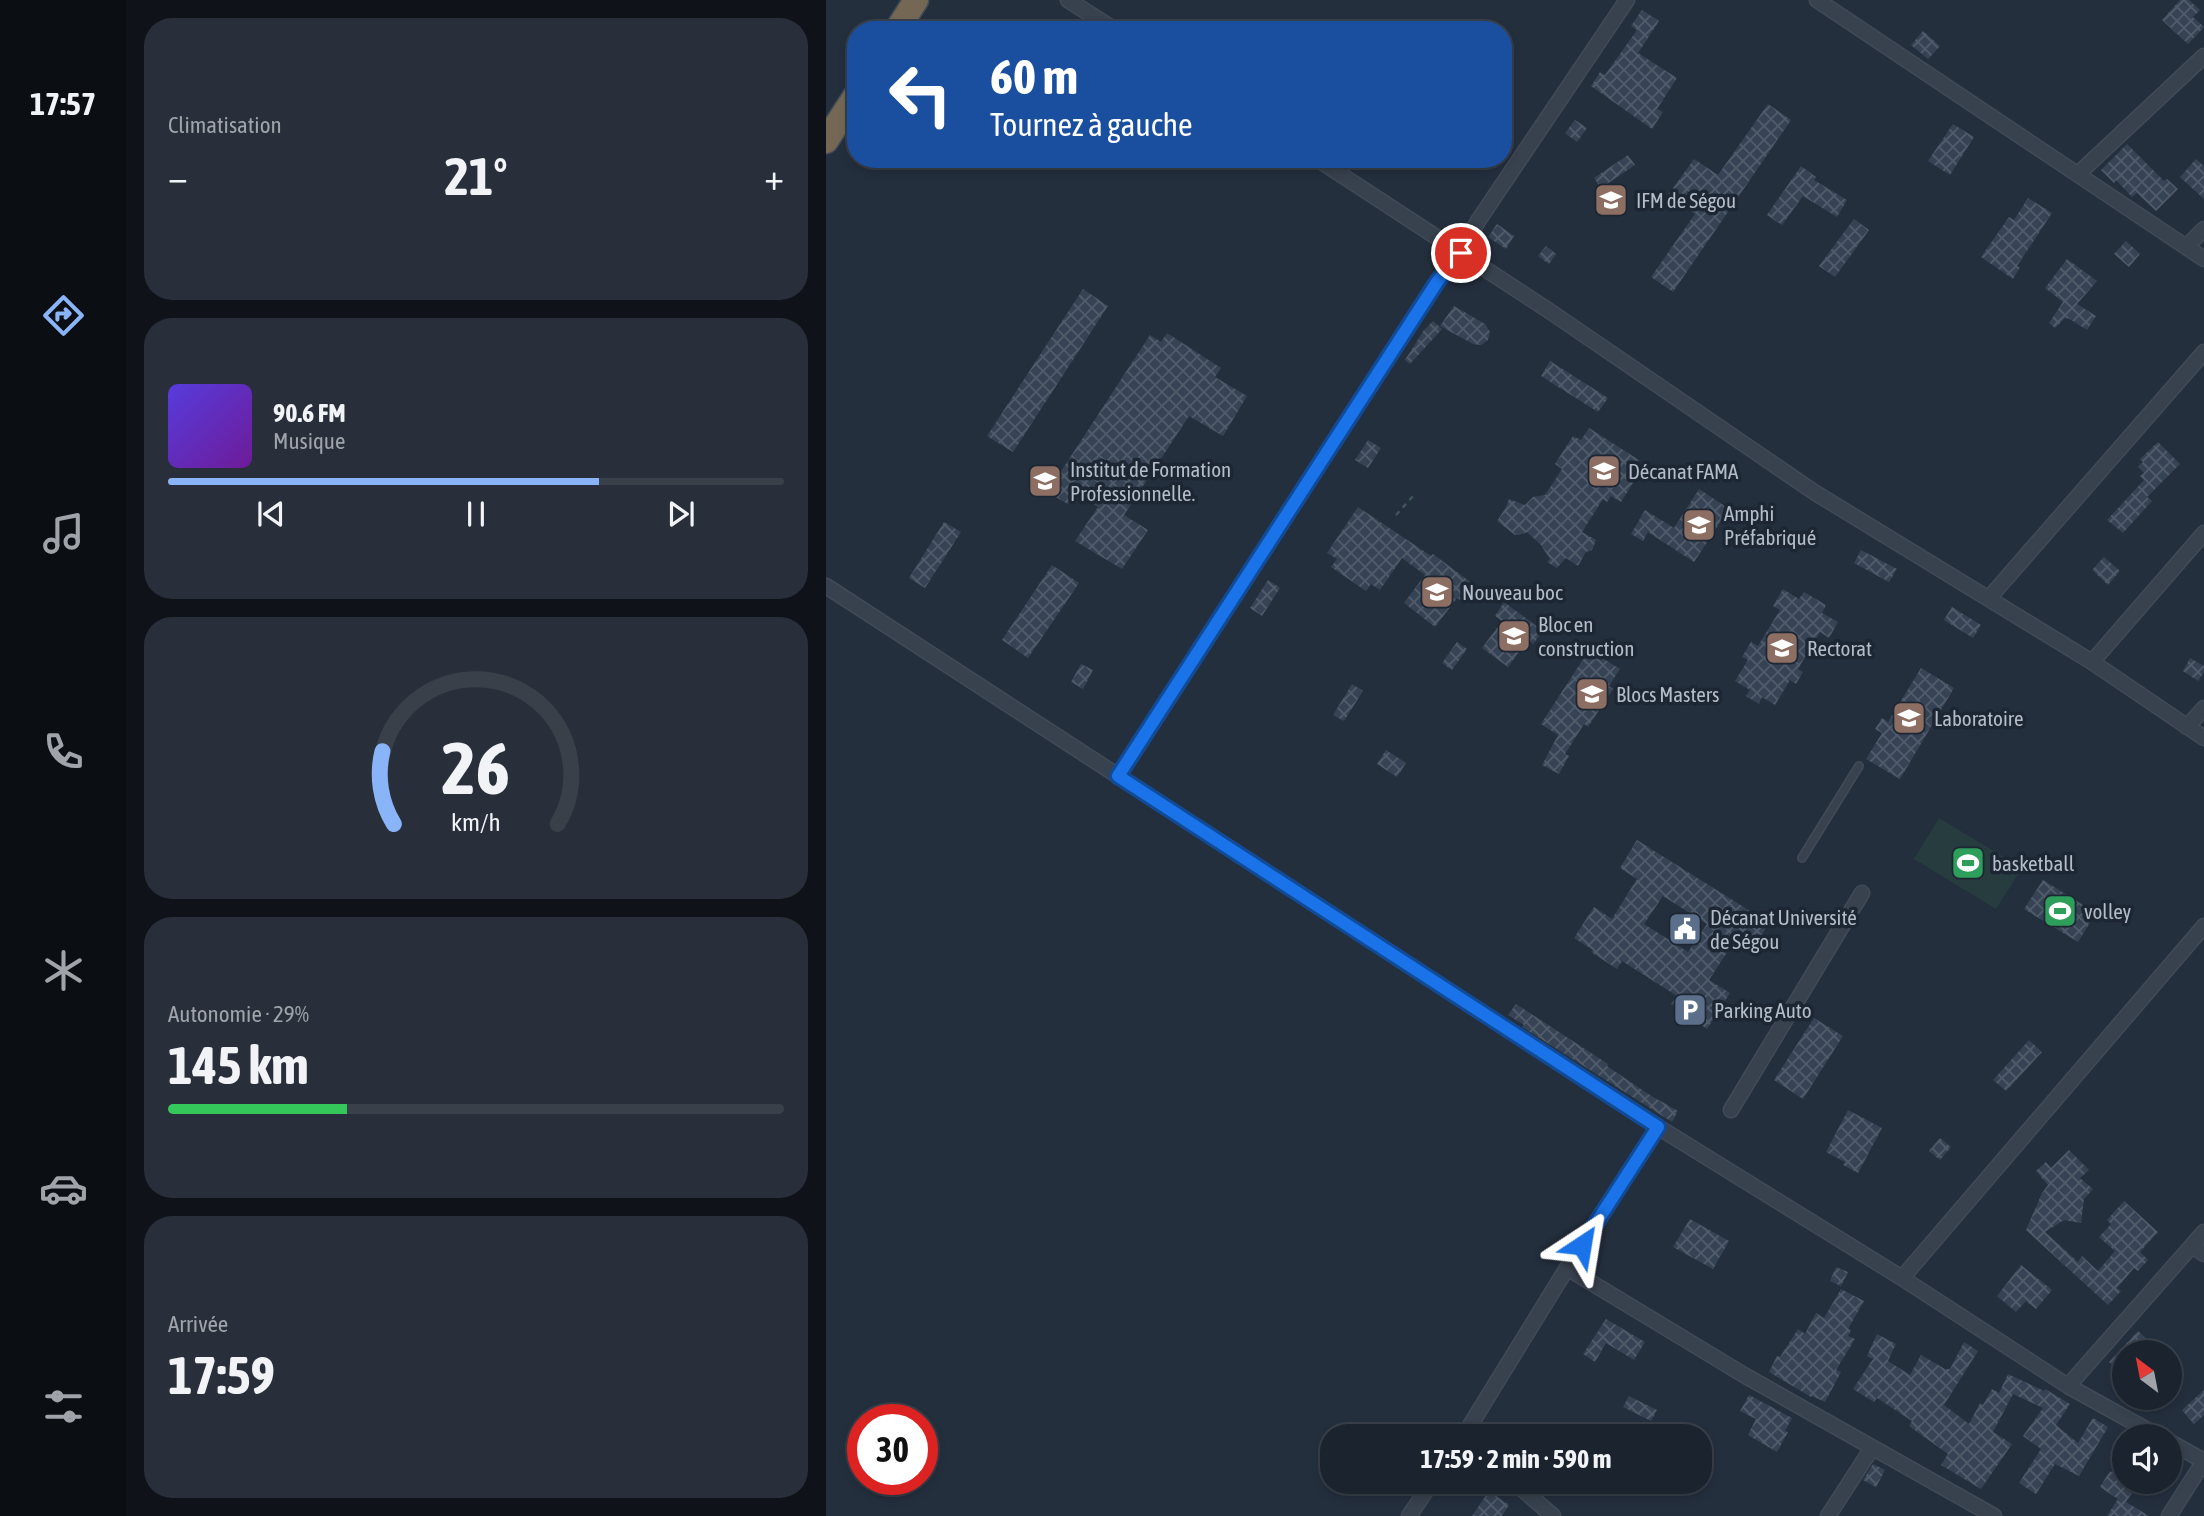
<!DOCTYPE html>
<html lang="fr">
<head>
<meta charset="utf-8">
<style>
	:root { --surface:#1b232e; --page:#282f3a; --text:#f1f3f6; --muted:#a0a4aa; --line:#39404a; --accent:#8ab4f8 }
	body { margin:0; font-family:"Asap Condensed",sans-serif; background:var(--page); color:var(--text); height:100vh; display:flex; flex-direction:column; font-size:26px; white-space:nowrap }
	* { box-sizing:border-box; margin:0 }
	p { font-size:23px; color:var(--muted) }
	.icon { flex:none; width:38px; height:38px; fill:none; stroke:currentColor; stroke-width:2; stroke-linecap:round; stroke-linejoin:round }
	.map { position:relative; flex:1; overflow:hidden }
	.drawer { display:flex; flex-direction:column; gap:18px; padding:18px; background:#0f1319; width:700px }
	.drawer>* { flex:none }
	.banner { position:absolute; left:21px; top:21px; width:665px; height:147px; border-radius:28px; box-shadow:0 4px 10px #0003,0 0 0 2px var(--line); background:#1a4fa0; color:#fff; overflow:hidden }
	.needle { width:46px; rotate:328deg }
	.tools { position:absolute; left:1286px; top:1340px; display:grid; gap:14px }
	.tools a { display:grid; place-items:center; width:70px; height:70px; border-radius:50%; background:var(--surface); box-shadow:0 4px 10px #0003,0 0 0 2px var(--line); font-size:35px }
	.speed { position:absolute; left:21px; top:1404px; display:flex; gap:14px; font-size:35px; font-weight:700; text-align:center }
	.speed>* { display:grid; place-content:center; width:91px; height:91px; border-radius:50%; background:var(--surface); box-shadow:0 4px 10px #0003,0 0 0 2px var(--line); line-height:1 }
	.speed .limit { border:10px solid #d22; background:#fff; color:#111 }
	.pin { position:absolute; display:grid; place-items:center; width:60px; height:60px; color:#fff; margin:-30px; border:4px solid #fff; border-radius:50%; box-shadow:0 2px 7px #0007 }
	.me { position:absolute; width:77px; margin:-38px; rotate:33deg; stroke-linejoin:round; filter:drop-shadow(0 0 5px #0008) }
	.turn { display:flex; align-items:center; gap:24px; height:147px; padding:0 28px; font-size:32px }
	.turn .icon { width:91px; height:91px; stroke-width:2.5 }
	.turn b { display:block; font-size:49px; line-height:60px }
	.big { font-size:52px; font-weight:700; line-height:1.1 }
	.drawer .tile { flex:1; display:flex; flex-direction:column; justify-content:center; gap:10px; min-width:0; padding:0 24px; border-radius:28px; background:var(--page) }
	.drawer .dial { align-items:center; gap:0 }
	.dial svg { height:182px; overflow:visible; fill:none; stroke:var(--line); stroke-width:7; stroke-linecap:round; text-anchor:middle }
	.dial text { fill:var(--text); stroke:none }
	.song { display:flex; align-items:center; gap:21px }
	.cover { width:84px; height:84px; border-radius:10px; background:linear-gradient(135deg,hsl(250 70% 55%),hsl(280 70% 35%)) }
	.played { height:7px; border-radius:4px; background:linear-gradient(90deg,var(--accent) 70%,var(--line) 70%) }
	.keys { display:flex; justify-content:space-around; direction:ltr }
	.heat { display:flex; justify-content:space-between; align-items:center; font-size:38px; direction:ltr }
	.charge { height:10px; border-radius:5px; background:linear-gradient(90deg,#34c759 29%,var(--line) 0) }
	.trip { position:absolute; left:494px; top:1424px; width:392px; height:70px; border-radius:28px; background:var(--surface); box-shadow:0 4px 10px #0003,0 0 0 2px var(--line); font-weight:700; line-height:70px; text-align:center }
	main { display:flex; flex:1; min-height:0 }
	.menu { display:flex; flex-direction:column; width:126px; justify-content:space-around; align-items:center; background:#0b0e12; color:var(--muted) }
	.menu .icon { width:49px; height:49px }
	.menu .current { color:var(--accent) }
	.menu b { font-size:32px; color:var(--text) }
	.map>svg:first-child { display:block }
</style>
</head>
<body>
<main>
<nav class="menu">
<b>17:57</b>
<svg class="icon current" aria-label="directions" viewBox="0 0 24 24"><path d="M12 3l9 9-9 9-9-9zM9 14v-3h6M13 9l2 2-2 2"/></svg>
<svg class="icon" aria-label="music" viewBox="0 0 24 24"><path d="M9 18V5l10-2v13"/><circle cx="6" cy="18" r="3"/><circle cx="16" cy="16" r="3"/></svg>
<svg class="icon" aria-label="phone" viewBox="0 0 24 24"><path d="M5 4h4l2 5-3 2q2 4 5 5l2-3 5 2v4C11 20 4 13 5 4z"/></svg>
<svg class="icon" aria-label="climate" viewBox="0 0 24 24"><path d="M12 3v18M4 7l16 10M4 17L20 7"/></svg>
<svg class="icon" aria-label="car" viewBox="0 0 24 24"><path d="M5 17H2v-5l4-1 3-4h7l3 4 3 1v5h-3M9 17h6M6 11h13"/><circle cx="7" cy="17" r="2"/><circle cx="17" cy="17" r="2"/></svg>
<svg class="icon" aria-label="filters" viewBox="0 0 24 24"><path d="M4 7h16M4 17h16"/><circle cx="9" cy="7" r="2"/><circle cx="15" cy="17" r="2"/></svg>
</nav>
<section class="drawer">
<div class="tile"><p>Climatisation</p>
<div class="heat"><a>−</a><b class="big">21°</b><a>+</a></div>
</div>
<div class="tile">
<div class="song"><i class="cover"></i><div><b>90.6 FM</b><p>Musique</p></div></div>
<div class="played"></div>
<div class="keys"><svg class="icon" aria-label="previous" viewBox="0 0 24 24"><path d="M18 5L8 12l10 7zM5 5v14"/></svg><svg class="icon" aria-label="pause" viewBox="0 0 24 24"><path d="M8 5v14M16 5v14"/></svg><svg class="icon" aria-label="next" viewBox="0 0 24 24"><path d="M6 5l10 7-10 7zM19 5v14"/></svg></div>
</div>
<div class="tile dial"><svg viewBox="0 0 100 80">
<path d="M14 69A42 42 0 1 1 86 69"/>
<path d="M14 69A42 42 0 0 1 9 37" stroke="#8ab4f8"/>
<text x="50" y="56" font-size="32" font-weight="700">26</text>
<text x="50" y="72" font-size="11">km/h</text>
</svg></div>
<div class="tile"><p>Autonomie · 29%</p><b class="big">145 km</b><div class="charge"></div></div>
<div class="tile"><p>Arrivée</p><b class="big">17:59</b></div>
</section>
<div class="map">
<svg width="1378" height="1516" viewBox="0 0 1378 1516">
	<defs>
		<pattern id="building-cross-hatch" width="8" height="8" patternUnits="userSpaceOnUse" patternTransform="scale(1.75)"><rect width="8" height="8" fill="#364354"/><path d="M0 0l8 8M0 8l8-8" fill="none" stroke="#515c6b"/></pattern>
	</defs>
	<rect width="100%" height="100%" fill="#242f3e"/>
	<path fill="#263c3f" d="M1113 818 1196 868 1170 909 1088 859Z"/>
	<path fill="url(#building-cross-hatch)" fill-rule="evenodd" d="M1354 0H1363L1374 10 1367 17 1378 27 1362 44 1336 20Z
		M816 10 833 21 812 53 851 78 831 109 837 112 826 129 765 86 774 72 779 75 811 30 805 26Z
		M1097 31 1114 46 1102 59 1085 45Z
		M942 104 965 120 847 292 825 277 869 214 842 195 868 159 892 175Z
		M749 120 761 128 751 142 739 133Z
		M1127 124 1148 137 1124 175 1102 161Z
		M1301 144 1338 181 1341 179 1352 189 1330 211 1311 193 1306 197 1290 180 1288 183 1275 170Z
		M802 155 809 165 775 188 768 178Z
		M1370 159 1378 166V199L1354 177Z
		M975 166 990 177 988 180 1021 200 1011 217 977 196 956 225 941 215Z
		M1202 198 1226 213 1191 266 1194 267 1187 279 1155 257 1183 217 1188 220Z
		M1028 219 1043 230 1009 277 993 266Z
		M671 224 688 236 680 249 662 237Z
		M1300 241 1314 254 1303 267 1288 254Z
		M720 246 730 254 723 264 712 256Z
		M1241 259 1271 281 1251 304 1270 316 1261 330 1242 318 1241 319 1239 318 1229 328 1223 323 1237 302 1219 288Z
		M257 289 282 306 187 452 161 436Z
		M628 306 659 324 664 332 662 340 655 345 647 344 614 326Z
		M607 321 616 329 584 364 579 360 598 330Z
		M341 333 395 368 389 377 421 396 397 436 363 416 298 515 322 530 296 569 249 541 272 507 249 492 242 504 226 495 234 482 230 479 324 335 335 342Z
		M724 361 782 398 772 412 715 376Z
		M763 428 813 460 807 468 814 472 795 502 785 496 781 502 777 499 756 532 770 540 766 550 760 552 752 566 740 558 731 568 721 562 724 559 715 545 701 532 693 535H689L671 521 679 509 683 499 699 505 707 497 719 495 736 469 729 464 747 436 755 440Z
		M542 440 555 448 542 468 529 460Z
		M1332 442 1354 464 1321 497 1326 501 1297 533 1281 520 1318 480 1314 476 1318 473 1312 467 1317 462 1314 459Z
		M873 489 903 509 868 562 822 532 817 541 805 534 819 510 848 528Z
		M532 507 605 556 607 554 647 584 634 600 631 598 609 627 578 603 599 575 576 558 554 590 545 584 540 591 505 567 511 559 501 553Z
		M118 522 135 532 99 588 83 578Z
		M1035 550 1071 569 1063 582 1028 563Z
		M1278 557 1294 571 1282 585 1266 570Z
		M226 565 253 583 202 658 176 640Z
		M442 580 454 588 436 616 424 608Z
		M957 589 973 599 978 592 1000 605 996 613 1012 622 1003 638 994 632 972 669 977 672 970 684 964 680 949 705 936 697 933 704 920 696 924 690 909 681 922 660 916 657 925 642 932 646 954 610 947 606Z
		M678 602 717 631 707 644 702 640 682 667 656 648 676 621 669 616Z
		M1126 607 1155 625 1147 638 1118 620Z
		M631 642 641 649 626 670 616 663Z
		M763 650 794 669 783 686 787 689 762 727 758 724 739 754 743 756 733 774 716 765 732 735 715 724Z
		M1364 658 1378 666V672L1372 681 1357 671Z
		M255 664 267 670 257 689 245 682Z
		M1095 668 1128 688 1074 779 1040 759 1056 733 1049 729 1056 718 1062 722Z
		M526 684 537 691 518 721 507 715Z
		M560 750 580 763 571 777 551 764Z
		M811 840 943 923 926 951 909 940 883 980 904 993 881 1029 845 1004 851 996 796 961 791 969 765 952 767 950 748 938 768 907 786 919 811 879 794 868ZM837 896 881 924 862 952 818 924Z
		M1217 880 1270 913 1252 942 1198 909Z
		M690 1004 782 1064 781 1066 822 1094 852 1111 846 1122 696 1027 698 1025 682 1015Z
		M988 1018 1017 1036 977 1099 948 1080Z
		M1203 1040 1216 1052 1180 1091 1167 1080Z
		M1022 1110 1056 1128 1032 1173 1017 1165 1019 1162 1000 1152Z
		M1114 1138 1125 1147 1114 1160 1103 1151Z
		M1243 1150 1263 1170 1254 1178 1267 1189 1258 1199 1255 1223 1238 1220 1219 1232 1252 1262 1256 1256 1272 1271 1289 1251 1273 1237 1285 1224 1281 1220 1298 1201 1332 1232 1314 1252 1322 1260 1312 1271 1308 1268 1291 1288 1295 1291 1282 1305 1200 1230 1216 1193 1222 1185 1210 1171 1220 1162 1225 1168Z
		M864 1219 903 1241 887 1269 847 1247Z
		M1195 1265 1226 1290 1210 1309 1200 1301 1190 1312 1171 1296Z
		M1010 1267 1022 1272 1015 1286 1004 1281Z
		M1015 1289 1038 1301 1022 1329 1025 1330 1022 1336 1029 1339 1010 1370 1015 1372 999 1402 986 1396 985 1397 943 1372 951 1356 954 1357 972 1329 979 1334 990 1313 998 1318Z
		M780 1319 819 1342 808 1360 780 1343 769 1362 757 1354Z
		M1312 1331 1336 1353H1298V1376L1283 1362Z
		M1051 1334 1070 1344 1062 1361 1084 1375 1095 1355 1119 1369H1124L1138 1342 1152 1351 1118 1405 1143 1424 1154 1403 1157 1405 1166 1389 1173 1393 1182 1374 1218 1391 1219 1389 1244 1404 1230 1425 1252 1443 1267 1418 1282 1427 1253 1476 1229 1464 1210 1494 1193 1483 1215 1449 1197 1436 1217 1408 1187 1394 1167 1432 1186 1444 1155 1489 1115 1465 1122 1454 1083 1426 1086 1421 1051 1398 1048 1402 1027 1389 1047 1359 1041 1356Z
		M1378 1390V1415L1368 1424 1356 1410Z
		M923 1395 966 1418 959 1431 962 1432 951 1452 922 1435 930 1419 914 1411Z
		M803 1396 831 1410 825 1421 797 1407Z
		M1298 1450V1488L1306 1493 1300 1502 1323 1516H1281L1292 1499 1274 1487 1284 1471 1286 1472Z
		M1047 1464 1059 1470 1050 1487 1037 1480Z
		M663 1491 683 1505 676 1516H646Z"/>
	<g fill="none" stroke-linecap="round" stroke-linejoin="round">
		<defs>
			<path id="lane" d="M976 858 1033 766"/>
			<path id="street" d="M242 0 289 30
				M991 0 1378 259
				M491 159 722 310 988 492 1266 662 1378 738
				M1252 174 1378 56
				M1361 246 1378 229
				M0 586 832 1127 1076 1278 1242 1386 1334 1437
				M1163 598 1378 352
				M1266 662 1378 533
				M1361 727 1378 708
				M292 777 611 282 635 253 652 221 801 0
				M905 1110 1036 893
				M1366 1246 1378 1254
				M741 1268 918 1375 1168 1516
				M1076 1278 1378 926
				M1242 1386 1378 1232
				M637 1437 741 1268 832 1127
				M1344 1442 1378 1461
				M688 1482 727 1516
				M583 1516 606 1482
				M1002 1516 1046 1448
				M1343 1516 1378 1461"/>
			<path id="highway" d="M71 30 90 0
				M0 141 30 95"/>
		</defs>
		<use href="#lane" stroke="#414a57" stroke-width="10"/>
		<use href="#street" stroke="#414a57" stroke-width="17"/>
		<use href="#highway" stroke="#434c59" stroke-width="27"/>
		<path stroke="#3f5557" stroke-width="2.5" stroke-dasharray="5 5" stroke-linecap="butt" d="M570 515 587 496"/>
		<use href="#lane" stroke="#38414e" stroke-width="7"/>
		<use href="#street" stroke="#38414e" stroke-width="14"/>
		<use href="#highway" stroke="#746855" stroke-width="24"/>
	</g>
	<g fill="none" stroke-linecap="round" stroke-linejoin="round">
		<defs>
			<path id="route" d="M635 253 611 282 292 776 832 1127 756 1245"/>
		</defs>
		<use href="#route" stroke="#114b97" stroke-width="18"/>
		<use href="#route" stroke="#1a73e8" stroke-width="12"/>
	</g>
	<defs>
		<symbol id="school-square" viewBox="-11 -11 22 22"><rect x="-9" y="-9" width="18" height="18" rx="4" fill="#8d6e63" stroke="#1d2633"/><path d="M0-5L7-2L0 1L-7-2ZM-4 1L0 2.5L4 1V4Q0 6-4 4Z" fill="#fff"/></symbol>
		<symbol id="university-square" viewBox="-11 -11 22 22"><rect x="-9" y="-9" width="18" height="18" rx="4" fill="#8d6e63" stroke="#1d2633"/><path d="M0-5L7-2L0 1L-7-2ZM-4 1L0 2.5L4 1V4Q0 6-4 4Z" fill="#fff"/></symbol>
		<symbol id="stadium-square" viewBox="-11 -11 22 22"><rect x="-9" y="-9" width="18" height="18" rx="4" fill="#2e9e5b" stroke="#1d2633"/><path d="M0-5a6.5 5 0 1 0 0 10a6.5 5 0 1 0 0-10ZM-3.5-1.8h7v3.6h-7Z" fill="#fff"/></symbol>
		<symbol id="civic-square" viewBox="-11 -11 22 22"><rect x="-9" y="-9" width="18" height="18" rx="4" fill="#5c6f8a" stroke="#1d2633"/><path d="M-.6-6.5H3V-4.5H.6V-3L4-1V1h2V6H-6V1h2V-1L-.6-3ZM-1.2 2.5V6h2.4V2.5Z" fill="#fff"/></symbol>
		<symbol id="parking-square" viewBox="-11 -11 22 22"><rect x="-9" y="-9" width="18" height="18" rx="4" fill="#5c6f8a" stroke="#1d2633"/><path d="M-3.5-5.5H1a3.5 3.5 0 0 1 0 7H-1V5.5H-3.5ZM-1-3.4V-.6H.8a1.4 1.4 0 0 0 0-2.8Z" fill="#fff"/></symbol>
	</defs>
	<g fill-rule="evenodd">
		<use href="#school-square" x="766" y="181" width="38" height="38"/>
		<use href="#university-square" x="759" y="452" width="38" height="38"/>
		<use href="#school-square" x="200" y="462" width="38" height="38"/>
		<use href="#university-square" x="854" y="506" width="38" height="38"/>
		<use href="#university-square" x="592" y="573" width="38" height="38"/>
		<use href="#university-square" x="669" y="617" width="38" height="38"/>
		<use href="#university-square" x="937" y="629" width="38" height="38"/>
		<use href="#university-square" x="747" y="675" width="38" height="38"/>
		<use href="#university-square" x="1064" y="699" width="38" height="38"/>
		<use href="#stadium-square" x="1123" y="844" width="38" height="38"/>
		<use href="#stadium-square" x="1215" y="892" width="38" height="38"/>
		<use href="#civic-square" x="840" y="910" width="38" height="38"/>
		<use href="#parking-square" x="845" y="991" width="38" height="38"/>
	</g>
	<g text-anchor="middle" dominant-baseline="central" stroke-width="7" stroke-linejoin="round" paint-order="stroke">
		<g font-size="21" fill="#b4bcc9" stroke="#1d2633" text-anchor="start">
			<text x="810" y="200">IFM de Ségou</text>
			<text x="244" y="469">Institut de Formation<tspan x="244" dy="24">Professionnelle.</tspan></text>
			<text x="802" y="471">Décanat FAMA</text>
			<text x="898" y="513">Amphi<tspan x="898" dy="24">Préfabriqué</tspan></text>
			<text x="636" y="592">Nouveau boc</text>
			<text x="712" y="624">Bloc en<tspan x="712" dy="24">construction</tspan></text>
			<text x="981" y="648">Rectorat</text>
			<text x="790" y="694">Blocs Masters</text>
			<text x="1108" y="718">Laboratoire</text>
			<text x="1166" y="863">basketball</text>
			<text x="1258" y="911">volley</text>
			<text x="884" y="917">Décanat Université<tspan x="884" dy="24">de Ségou</tspan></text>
			<text x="888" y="1010">Parking Auto</text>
		</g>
	</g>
</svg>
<div class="tools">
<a><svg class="needle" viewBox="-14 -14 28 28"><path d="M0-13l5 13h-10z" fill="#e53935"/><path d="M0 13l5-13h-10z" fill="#a0a4aa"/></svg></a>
<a><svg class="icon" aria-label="sound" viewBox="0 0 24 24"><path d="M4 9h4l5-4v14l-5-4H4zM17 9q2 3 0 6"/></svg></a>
</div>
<div class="speed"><div class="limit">30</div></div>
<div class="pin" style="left:635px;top:253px;background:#d93025"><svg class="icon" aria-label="arrive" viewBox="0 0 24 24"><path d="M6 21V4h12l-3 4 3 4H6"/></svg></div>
<svg class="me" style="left:756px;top:1245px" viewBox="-20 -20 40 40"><path d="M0-17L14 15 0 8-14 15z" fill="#1a73e8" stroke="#fff" stroke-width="4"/></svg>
<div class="trip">17:59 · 2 min · 590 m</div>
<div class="banner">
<div class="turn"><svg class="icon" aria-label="left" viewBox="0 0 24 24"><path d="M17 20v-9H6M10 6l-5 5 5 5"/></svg><div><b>60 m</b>Tournez à gauche</div></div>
</div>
</div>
</main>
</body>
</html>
